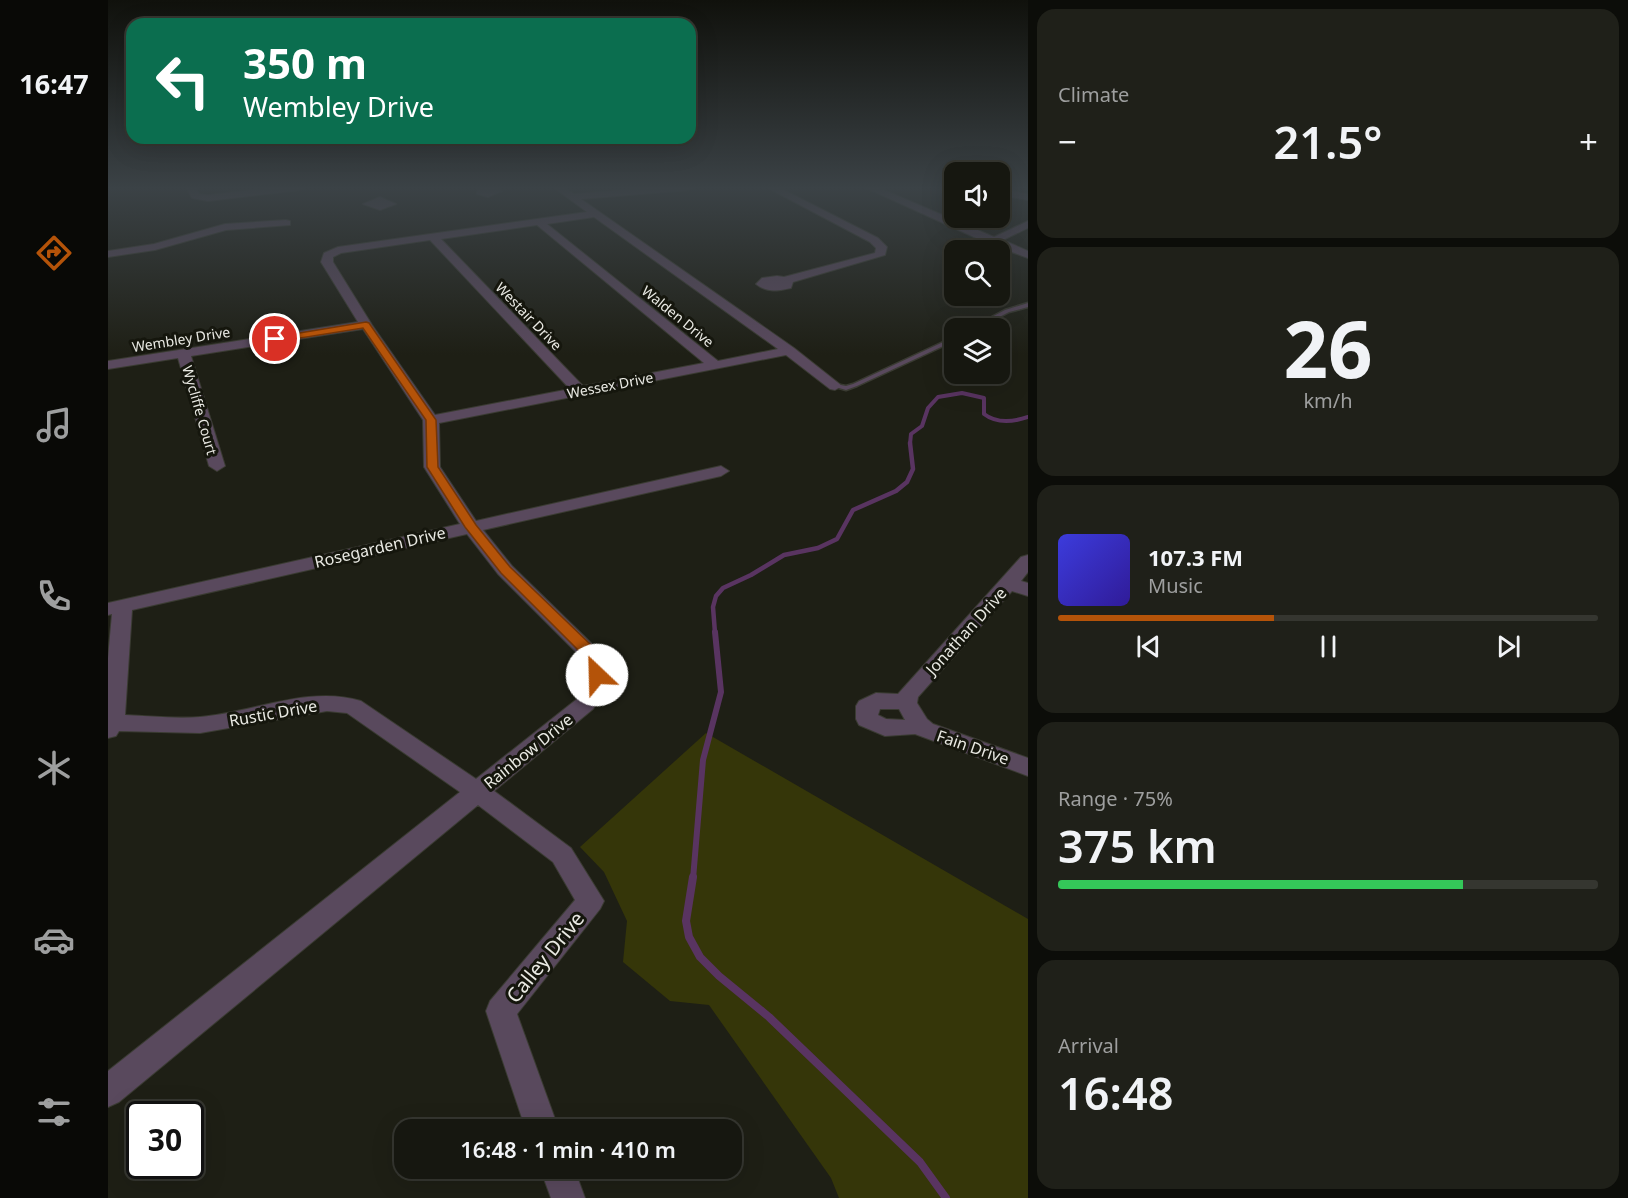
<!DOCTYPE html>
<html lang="en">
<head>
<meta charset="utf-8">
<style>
	:root { --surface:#161710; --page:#1f2019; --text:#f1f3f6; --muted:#9e9f9f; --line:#353630; --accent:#b45309 }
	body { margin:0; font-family:"Noto Sans",sans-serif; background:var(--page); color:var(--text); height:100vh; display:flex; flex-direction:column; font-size:22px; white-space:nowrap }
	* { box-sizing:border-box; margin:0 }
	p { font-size:20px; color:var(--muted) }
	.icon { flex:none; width:33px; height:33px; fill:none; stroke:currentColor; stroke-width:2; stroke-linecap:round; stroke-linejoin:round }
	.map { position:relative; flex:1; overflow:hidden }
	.panel { display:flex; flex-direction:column; gap:9px; padding:9px; background:#0c0d09; width:600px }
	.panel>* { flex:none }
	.guide { position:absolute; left:18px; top:18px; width:570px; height:126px; border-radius:18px; box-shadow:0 6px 24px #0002,0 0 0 2px var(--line); background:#0b6e4f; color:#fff; overflow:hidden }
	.buttons { position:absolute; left:836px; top:162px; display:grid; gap:12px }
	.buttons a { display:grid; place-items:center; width:66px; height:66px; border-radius:12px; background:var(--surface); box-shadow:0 6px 24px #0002,0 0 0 2px var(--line); font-size:30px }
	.speed { position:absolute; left:18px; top:1101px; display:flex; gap:12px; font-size:30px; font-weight:700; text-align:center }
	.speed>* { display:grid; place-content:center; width:78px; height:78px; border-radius:50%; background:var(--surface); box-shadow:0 6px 24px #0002,0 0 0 2px var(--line); line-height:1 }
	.speed .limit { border:3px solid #111; border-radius:9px; background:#fff; color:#111 }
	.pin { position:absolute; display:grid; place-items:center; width:51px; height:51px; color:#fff; margin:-26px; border:3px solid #fff; border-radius:50%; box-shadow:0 2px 6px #0007 }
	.me { position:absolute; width:66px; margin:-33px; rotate:336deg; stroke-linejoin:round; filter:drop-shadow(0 0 4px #0008) }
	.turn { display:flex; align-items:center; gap:21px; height:126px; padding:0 18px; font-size:27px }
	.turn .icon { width:78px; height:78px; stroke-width:2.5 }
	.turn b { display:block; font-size:42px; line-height:51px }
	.big { font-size:45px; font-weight:600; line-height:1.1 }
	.panel .tile { flex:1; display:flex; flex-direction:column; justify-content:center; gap:9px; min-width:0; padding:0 21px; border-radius:18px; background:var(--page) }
	.panel .dial { align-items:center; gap:0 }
	.dial b { font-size:78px; line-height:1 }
	.song { display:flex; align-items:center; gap:18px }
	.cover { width:72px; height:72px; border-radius:9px; background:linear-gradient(135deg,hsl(240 70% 55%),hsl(250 70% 35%)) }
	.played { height:6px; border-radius:3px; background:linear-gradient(90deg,var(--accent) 40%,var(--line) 40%) }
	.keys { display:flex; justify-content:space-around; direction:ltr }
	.heat { display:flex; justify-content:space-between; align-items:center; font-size:33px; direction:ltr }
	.charge { height:9px; border-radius:4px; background:linear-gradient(90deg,#34c759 75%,var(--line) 0) }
	.trip { position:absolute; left:286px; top:1119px; width:348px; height:60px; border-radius:18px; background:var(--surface); box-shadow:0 6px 24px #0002,0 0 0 2px var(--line); font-weight:600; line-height:60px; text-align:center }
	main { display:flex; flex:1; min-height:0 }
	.menu { display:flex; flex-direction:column; width:108px; justify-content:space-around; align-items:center; background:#090906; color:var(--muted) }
	.menu .icon { width:42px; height:42px }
	.menu .selected { color:var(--accent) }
	.menu b { font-size:27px; color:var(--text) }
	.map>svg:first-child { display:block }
</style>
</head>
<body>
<main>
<nav class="menu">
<b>16:47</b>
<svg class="icon selected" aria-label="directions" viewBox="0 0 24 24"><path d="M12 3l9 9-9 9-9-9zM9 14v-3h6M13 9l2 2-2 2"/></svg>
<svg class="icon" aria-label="music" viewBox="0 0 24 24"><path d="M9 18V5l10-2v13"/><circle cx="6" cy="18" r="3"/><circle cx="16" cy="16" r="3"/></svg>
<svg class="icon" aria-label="phone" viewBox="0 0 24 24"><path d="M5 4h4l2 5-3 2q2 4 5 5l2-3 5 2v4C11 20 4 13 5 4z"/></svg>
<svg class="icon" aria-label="climate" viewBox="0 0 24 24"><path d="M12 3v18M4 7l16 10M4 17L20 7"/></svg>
<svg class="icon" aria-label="car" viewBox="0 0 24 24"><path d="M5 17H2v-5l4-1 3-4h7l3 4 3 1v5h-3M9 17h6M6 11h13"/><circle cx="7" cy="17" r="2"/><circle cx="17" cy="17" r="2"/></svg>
<svg class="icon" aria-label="filters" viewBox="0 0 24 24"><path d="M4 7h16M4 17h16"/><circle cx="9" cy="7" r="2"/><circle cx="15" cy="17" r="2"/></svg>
</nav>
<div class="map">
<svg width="920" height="1198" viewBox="0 0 920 1198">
	<rect width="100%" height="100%" fill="#1e1f15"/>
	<path fill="#353609" d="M598 733 920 919V1198H731L723 1178 601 1005 562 1001 515 962 519 921 496 872 472 847Z"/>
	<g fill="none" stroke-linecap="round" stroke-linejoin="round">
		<path stroke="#593461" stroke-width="4" d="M802 444 803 434 814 426 820 408 830 397 854 393 876 398V414C889 424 905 422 920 417"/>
		<path stroke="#593461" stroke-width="4.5" d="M607 633 605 607 608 596 615 588 643 575 676 555 710 548 729 539 745 510 788 491 799 482 805 469 802 443"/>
		<path stroke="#593461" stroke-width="6" d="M585 879 595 760 613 692 607 632"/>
		<path stroke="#593461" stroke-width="8" d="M585 877 578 921 581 937 592 957 611 976 661 1017 812 1162 838 1198"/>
		<defs>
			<path id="lane" d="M920 303V307L901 312 870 328H863L897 310Z
				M846 337V341L749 386 738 390 724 386 727 384 738 386 745 384Z"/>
			<path id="street" d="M78 187H88L91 194 100 195 170 187H198L193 190 100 201 84 198Z
				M376 187H387L394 191 380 197 369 194V190Z
				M445 187H456L466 194 550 187H587L582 190 473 199 686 348 734 386 727 390 722 389 678 355 331 423 332 467 368 521 613 466 621 471 613 476 375 530 404 566 484 644 500 675 498 688 485 709 386 791 463 848 496 901 492 909 409 1014 451 1130H418L378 1011 382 1001 467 900 445 862 370 805 11 1102 0 1107V1071L352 792 239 713 219 711 92 733 11 731 8 736 0 738V658L4 614 0 615V603L352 524 316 467 315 420 255 329 83 356 117 466 109 471 101 466 70 358 0 369V361L250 322 213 262 216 253 230 247 479 212ZM486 217 670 349 610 361 439 224ZM429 225 596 363 475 386 333 239ZM322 240 462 389 327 415 264 325 225 262V257L233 253ZM359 534 390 574 468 652 478 675 476 688 469 699 368 779 253 701C200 685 144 713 92 717 67 719 41 716 17 715L24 610Z
				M658 187H670L770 238 779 247 777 255 685 282 683 288C670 291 659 293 648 284L654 278 669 276 676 277 767 253 768 248 762 242Z
				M756 187H769L886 237 920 221V228L895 240 920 251V258L879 243Z
				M891 189 920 194V200L891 195Z
				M272 197 288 204 272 210 255 204Z
				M178 220 182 221V225L118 230 47 250 0 257V251L46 244 117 224Z
				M920 555V572L913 581 920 583V596L904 591 810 697 809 703 819 719 825 724 920 758V776L807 734 777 736 751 725 748 719V706L751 701 768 693 790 694 913 557ZM772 709H791L797 720 778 719 770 715Z
				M432 1168H466L477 1198H443Z"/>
		</defs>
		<use href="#lane" stroke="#3a3b32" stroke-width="3"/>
		<use href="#street" stroke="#3a3b32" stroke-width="2"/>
		<use href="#lane" fill="#59495d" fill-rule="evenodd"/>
		<use href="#street" fill="#59495d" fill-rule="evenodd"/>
	</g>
	<linearGradient id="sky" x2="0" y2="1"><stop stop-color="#10110c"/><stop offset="0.53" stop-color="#3b4246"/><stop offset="1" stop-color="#3b4246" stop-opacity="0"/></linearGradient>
	<rect width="920" height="355" fill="url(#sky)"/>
	<path fill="#b45309" stroke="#753606" stroke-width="1.5" d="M258 322 261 323 328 420 330 467 368 525 402 567 483 645 497 675 495 679H484L471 651 393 573 357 527 319 467 318 420 255 328 167 342 162 339 167 337Z"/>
	<g text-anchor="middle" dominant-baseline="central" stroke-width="6" stroke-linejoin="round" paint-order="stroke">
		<g font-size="14" fill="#e9e9e3" stroke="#15160d">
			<text transform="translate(421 316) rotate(46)">Westair Drive</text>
			<text transform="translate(570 316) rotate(39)">Walden Drive</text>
			<text transform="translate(73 339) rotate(-9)">Wembley Drive</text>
			<text transform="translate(502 385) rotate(-11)">Wessex Drive</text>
			<text transform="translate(92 410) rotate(74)">Wycliffe Court</text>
		</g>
		<g font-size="16" fill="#e9e9e3" stroke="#15160d">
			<text transform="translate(272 547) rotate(-13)">Rosegarden Drive</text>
			<text transform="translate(858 631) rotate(-48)">Jonathan Drive</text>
			<text transform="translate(165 713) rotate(-10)">Rustic Drive</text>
			<text transform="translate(865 747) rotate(19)">Fain Drive</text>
			<text transform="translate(420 751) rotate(-39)">Rainbow Drive</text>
		</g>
		<g font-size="20" fill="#e9e9e3" stroke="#15160d">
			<text transform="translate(437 957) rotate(-51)">Calley Drive</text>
		</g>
	</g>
</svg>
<div class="buttons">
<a><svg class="icon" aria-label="sound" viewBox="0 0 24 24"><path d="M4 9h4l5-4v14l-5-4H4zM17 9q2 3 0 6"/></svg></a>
<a><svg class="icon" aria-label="search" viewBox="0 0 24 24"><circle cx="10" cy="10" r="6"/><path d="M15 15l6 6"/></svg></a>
<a><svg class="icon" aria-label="layers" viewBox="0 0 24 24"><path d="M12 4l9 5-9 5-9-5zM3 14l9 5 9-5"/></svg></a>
</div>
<div class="speed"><div class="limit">30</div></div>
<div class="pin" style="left:167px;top:339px;background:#d93025"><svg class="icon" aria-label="arrive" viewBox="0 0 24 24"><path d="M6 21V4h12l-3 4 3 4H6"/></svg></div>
<svg class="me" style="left:489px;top:675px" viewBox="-20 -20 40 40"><circle r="19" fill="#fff"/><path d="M0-13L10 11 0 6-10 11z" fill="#b45309"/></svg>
<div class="trip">16:48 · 1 min · 410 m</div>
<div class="guide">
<div class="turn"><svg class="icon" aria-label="left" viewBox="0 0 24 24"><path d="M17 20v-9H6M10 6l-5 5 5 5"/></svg><div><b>350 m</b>Wembley Drive</div></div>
</div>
</div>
<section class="panel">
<div class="tile"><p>Climate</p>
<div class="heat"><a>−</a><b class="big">21.5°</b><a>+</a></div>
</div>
<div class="tile dial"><b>26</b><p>km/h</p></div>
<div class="tile">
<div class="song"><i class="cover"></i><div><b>107.3 FM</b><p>Music</p></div></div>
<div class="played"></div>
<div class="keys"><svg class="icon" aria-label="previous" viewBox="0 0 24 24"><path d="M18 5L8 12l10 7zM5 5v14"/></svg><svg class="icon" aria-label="pause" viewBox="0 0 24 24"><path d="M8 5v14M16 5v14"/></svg><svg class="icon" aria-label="next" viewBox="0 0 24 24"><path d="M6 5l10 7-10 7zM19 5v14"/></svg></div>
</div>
<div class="tile"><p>Range · 75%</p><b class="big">375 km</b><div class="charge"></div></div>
<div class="tile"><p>Arrival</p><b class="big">16:48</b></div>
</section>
</main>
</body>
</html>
